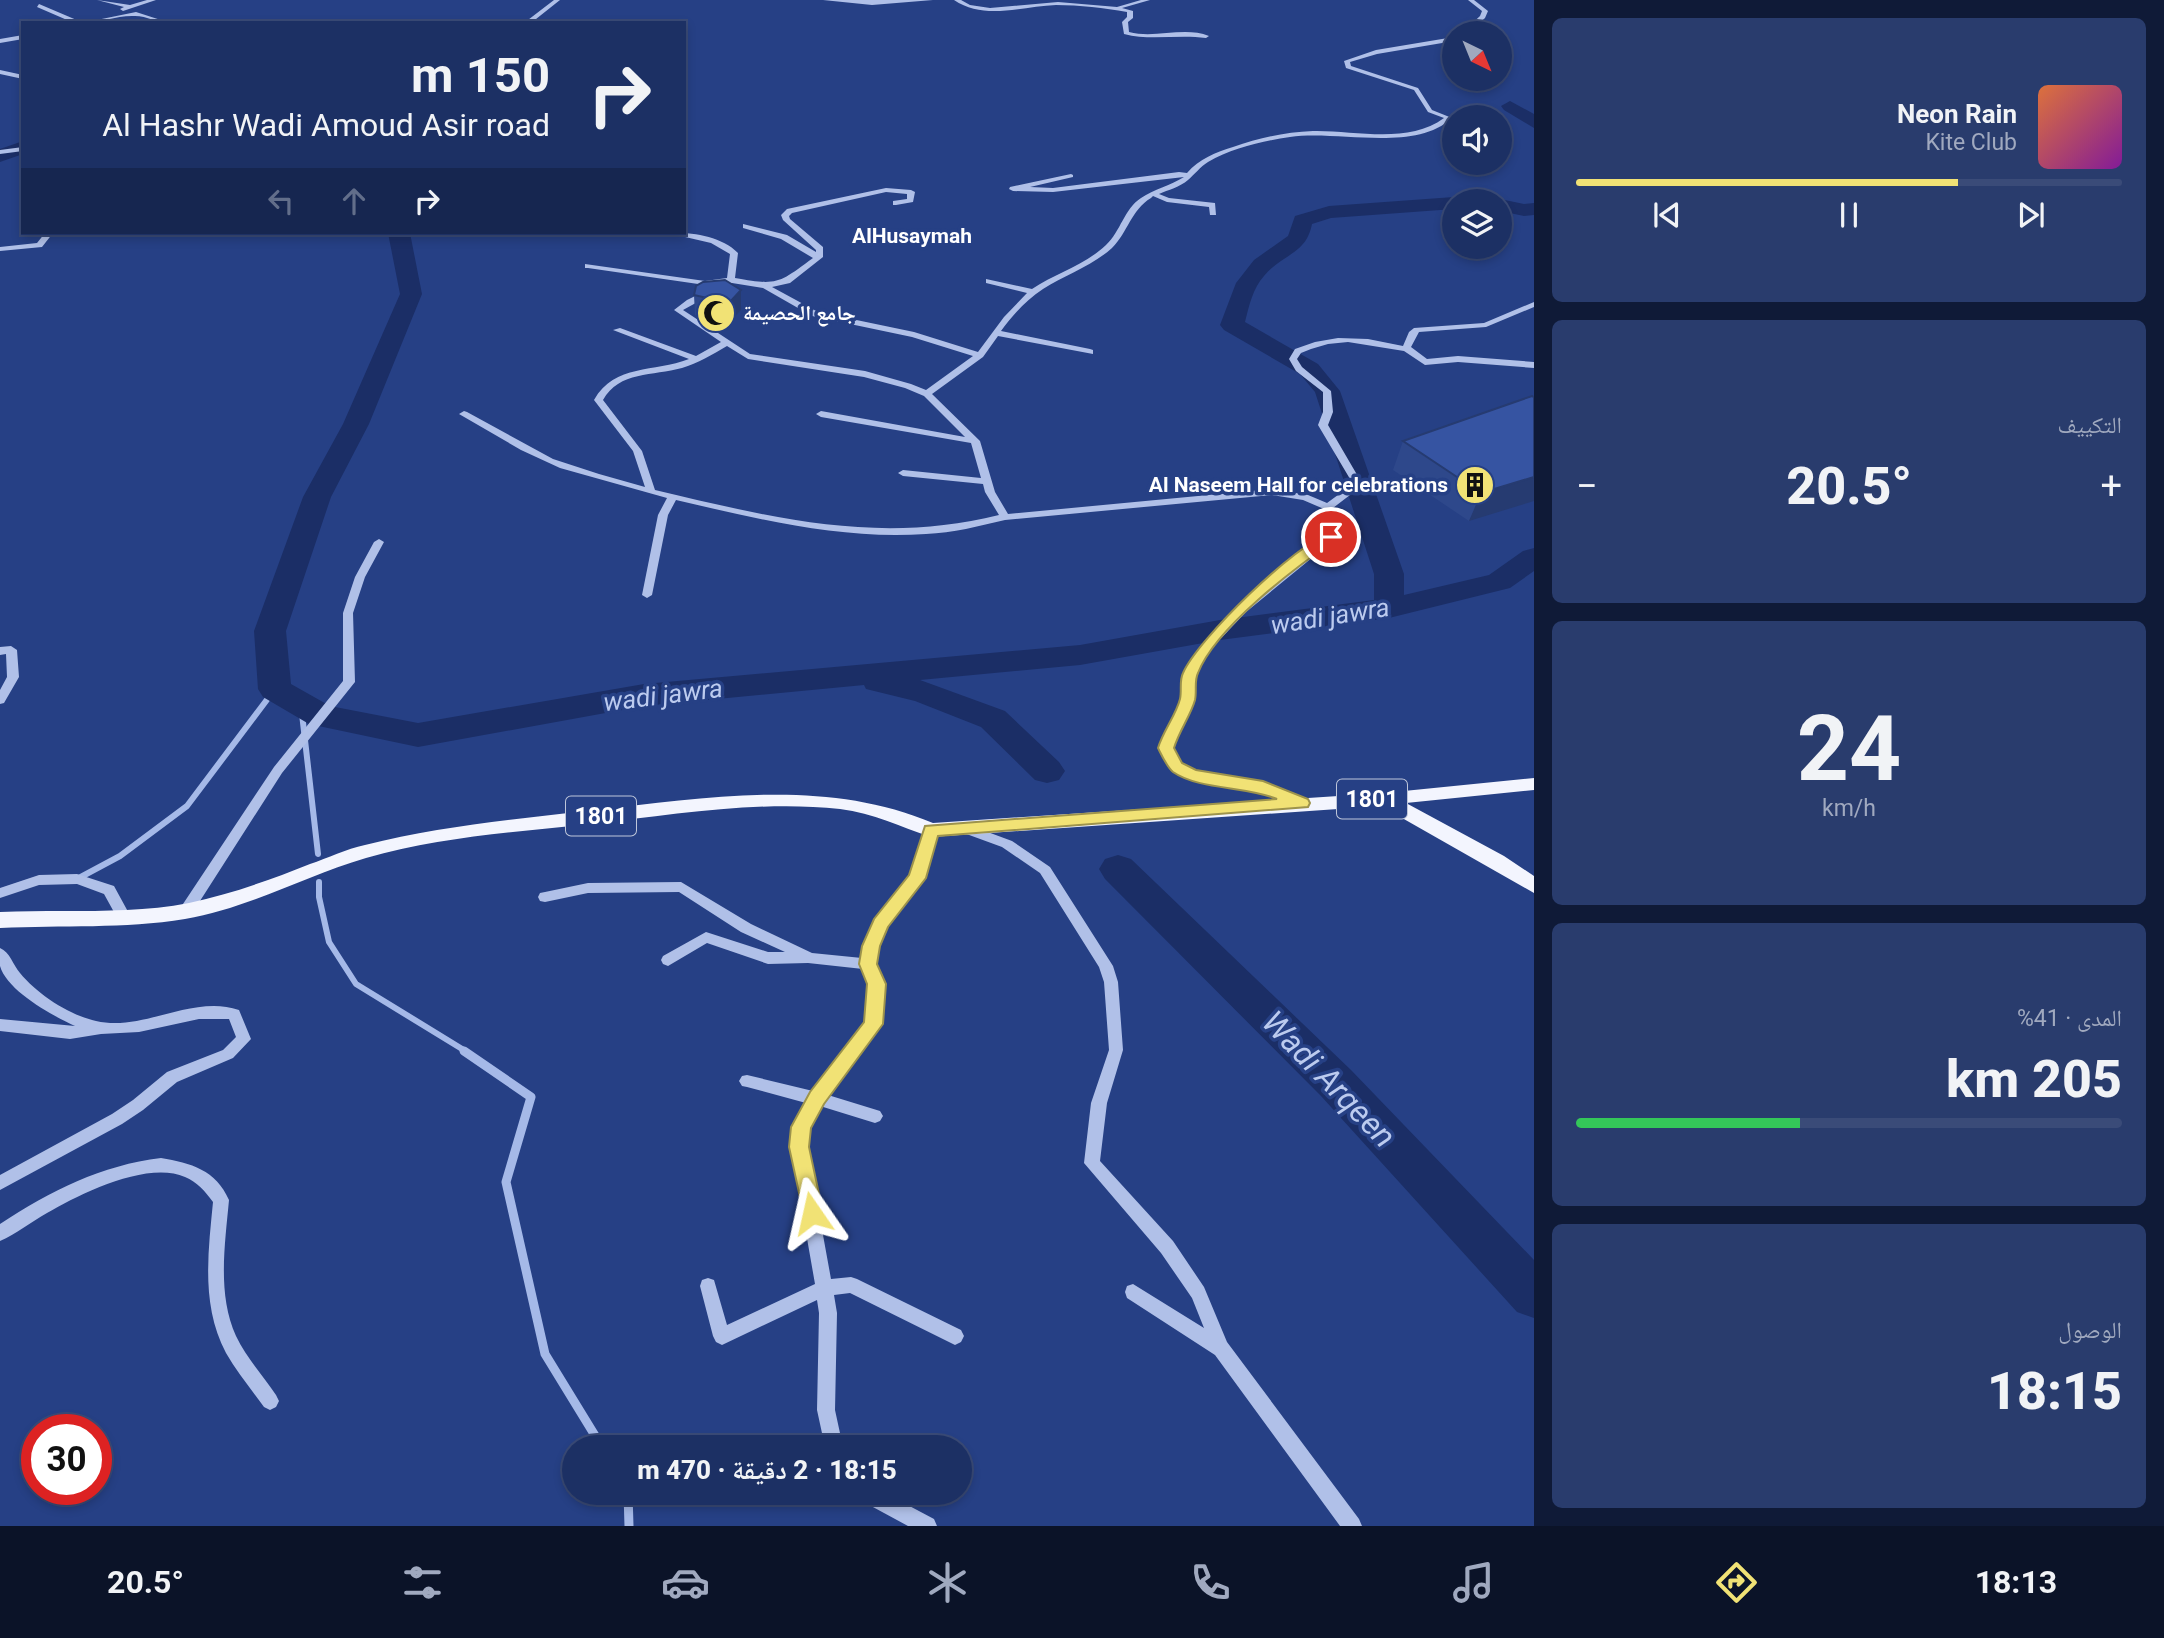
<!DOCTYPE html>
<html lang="ar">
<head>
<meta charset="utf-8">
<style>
	:root { --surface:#1c3064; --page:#293c6d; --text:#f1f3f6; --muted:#a0a9bf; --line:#3a4b78; --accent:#f1e275 }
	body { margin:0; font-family:Roboto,"Noto Naskh Arabic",sans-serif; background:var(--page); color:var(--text); direction:rtl; height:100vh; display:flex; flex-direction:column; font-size:26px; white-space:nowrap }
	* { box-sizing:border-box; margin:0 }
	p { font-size:23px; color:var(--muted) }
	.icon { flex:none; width:38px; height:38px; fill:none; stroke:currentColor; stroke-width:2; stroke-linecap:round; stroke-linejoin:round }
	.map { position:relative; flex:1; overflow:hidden; direction:ltr }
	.drawer { display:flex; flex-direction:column; gap:18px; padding:18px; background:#0f1a37; width:630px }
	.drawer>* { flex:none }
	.banner { position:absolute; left:21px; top:21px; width:665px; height:214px; border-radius:0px; box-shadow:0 4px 10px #0003,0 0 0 2px var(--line); direction:rtl; background:#1c3064; color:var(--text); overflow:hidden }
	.needle { width:46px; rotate:137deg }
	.tools { position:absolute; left:1442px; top:21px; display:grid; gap:14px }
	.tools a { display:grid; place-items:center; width:70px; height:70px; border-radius:50%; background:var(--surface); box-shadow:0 4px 10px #0003,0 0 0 2px var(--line); font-size:35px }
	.speed { position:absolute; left:21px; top:1414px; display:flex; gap:14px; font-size:35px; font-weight:700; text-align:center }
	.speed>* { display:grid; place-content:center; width:91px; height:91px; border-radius:50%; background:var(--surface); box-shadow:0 4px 10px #0003,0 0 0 2px var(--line); line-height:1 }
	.speed .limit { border:10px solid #d22; background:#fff; color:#111 }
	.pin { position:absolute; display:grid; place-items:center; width:60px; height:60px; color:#fff; margin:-30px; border:4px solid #fff; border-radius:50%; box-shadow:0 2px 7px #0007 }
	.me { position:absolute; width:77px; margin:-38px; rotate:349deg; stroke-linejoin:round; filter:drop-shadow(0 0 5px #0008) }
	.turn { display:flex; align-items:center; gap:24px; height:147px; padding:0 21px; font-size:32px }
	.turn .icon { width:91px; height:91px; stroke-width:2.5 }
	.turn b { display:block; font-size:49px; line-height:60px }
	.lanes { display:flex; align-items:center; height:66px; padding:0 21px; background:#0003; justify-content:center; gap:35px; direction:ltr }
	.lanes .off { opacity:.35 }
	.big { font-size:52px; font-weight:800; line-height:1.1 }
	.drawer .card { flex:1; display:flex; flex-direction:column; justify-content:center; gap:10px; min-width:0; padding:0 24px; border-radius:10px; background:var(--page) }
	.drawer .dial { align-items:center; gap:0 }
	.dial b { font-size:91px; line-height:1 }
	.song { display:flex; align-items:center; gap:21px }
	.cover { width:84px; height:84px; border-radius:10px; background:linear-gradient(135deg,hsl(20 70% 55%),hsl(290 70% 35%)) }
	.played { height:7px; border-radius:4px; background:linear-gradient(90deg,var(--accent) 70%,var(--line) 70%) }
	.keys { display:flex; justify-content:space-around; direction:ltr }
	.heat { display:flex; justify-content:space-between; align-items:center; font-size:38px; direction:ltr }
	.charge { height:10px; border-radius:5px; background:linear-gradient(90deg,#34c759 41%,var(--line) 0) }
	.trip { position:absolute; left:562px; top:1435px; width:410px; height:70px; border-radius:35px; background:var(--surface); box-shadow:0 4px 10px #0003,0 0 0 2px var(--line); font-weight:800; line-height:70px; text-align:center; direction:rtl }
	.tab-bar { display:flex; height:112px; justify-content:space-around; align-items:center; background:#0b1328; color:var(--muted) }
	.tab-bar .icon { width:49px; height:49px }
	.tab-bar .current { color:var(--accent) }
	.tab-bar b { font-size:32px; color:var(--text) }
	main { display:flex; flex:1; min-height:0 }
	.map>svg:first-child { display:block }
</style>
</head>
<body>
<main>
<section class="drawer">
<div class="card">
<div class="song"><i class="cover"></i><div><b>Neon Rain</b><p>Kite Club</p></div></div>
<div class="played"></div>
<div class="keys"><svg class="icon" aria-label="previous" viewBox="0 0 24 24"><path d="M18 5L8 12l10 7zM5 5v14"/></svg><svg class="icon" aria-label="pause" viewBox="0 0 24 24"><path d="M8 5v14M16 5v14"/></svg><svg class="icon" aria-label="next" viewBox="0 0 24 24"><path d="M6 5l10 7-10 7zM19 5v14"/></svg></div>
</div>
<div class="card"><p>التكييف</p>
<div class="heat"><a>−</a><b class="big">20.5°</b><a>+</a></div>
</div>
<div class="card dial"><b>24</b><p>km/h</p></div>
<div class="card"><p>المدى · 41%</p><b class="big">205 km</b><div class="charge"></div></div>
<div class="card"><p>الوصول</p><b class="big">18:15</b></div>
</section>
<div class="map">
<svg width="1534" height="1526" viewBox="0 0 1534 1526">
	<rect width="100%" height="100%" fill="#264085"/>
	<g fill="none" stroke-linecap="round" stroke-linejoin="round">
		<path stroke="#a5b9e8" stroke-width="6" d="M301 705 318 854
			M77 879 120 856 187 806 275 689
			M319 882V897L329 942 356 984 467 1052"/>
		<path stroke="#a5b9e8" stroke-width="9" d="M464 1051 531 1097 506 1182 545 1354 602 1447
			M628 1493 629 1526"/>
		<path fill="#1b2e66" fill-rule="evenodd" d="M1510 101 1534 114V128L1504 110 1501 106Z
			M23 141V154L0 162V149Z
			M1454 197 1463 201H1454V209L1331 218 1312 224C1306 255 1283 253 1264 276 1253 288 1249 306 1245 322L1318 364 1340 391 1404 574V595L1489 575 1523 551 1534 548V571L1510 588 1389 618 1220 640 1080 665 920 680 1005 711 1059 762 1065 771 1059 780 1047 783 1035 780 981 727 915 701 866 689 864 685 644 706 418 747 309 724 263 697 258 689 254 631 303 497 343 424 400 294 388 233H410L422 294 369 424 331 497 286 631 291 684 330 706 418 723 644 684 1080 645 1220 620 1374 600V574L1315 392 1300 374 1224 330 1220 325 1236 283 1254 260 1288 236 1295 216 1329 206Z
			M1500 199 1524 204 1534 203V215L1524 216 1500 211V201H1492Z
			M1118 855 1131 859 1351 1070 1534 1260V1318L1517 1312 1321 1096 1105 879 1099 869 1105 859Z"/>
		<path fill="#b0c0e8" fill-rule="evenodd" d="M97 0 130 5 147 0H156L123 11 120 9 124 7Z
			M554 0H560L531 23H524Z
			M823 0H933L872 5Z
			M954 0H961L970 5 990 8 1058 2 1117 7 1141 0H1150L1122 8 1133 11V18L1128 22 1129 32C1155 39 1184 26 1209 36L1206 38C1178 34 1151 41 1124 34L1122 22 1127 17V12C1104 8 1080 5 1056 5 1022 6 985 21 954 0Z
			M1468 0H1474L1488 11 1485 18 1468 33H1462L1480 16 1482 11Z
			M39 4 79 21 80 22 74 23 37 7Z
			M136 12 170 23C157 23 147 16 135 16 118 15 100 23 82 23Z
			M23 35V39L0 43V39Z
			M1454 37V41L1377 54 1350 62 1351 66 1418 88 1432 110 1452 118C1414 153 1339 130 1290 137 1263 141 1232 148 1208 162 1200 167 1195 174 1188 180 1180 187 1168 190 1159 194L1169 198 1215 203 1216 215H1210L1209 207 1167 202 1153 196 1151 198C1131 210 1128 232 1112 248 1092 266 1065 275 1043 289 1026 300 1013 315 1001 331L1090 349 1093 350V354L998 336 983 357 932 394 980 441 995 492 1008 514 1272 489 1308 495 1327 503 1353 484 1318 425 1323 412V392L1296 371 1289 359 1295 349 1315 342 1338 338 1368 339 1403 346 1409 332 1414 328 1484 323 1534 302V307L1486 327 1419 332 1411 347 1427 359 1458 356 1534 362V368L1458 362 1425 365 1404 351 1348 342 1328 344 1311 349 1301 353 1297 359 1302 367 1331 391 1333 412 1328 425 1363 485 1333 508 1339 523 1335 539 1246 612 1209 651 1195 676 1192 704 1172 748 1181 764 1195 771 1263 783 1306 800 1308 803 1306 806H1298L1261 791 1188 778 1173 770 1160 748 1180 704 1185 672 1201 646 1239 607 1326 536 1329 523 1324 509 1303 500 1272 495 1005 520C979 526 953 533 926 534 841 540 758 519 676 500L668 515 652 595 647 598 642 595 658 515 667 498 560 468 521 450 459 414 464 411 467 412 553 459 599 474 645 487 633 451 594 400C615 363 654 373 689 359L613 330 620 328 696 356 721 342 674 310 687 300 720 284 705 285 588 268H585V264L705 281 727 278 730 254 711 243 668 233C691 232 721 236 738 253L735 278C778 286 779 283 813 258L781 239 743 228V224L787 235 816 252V250L783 220 781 215 787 209 886 188 911 190 915 192 913 202 896 205H893V201L907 199V194L886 192 792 213 789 216 790 219 823 247V257L790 283 772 287 818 312 914 332 978 352 1004 317 1027 293 986 283V279L1032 289C1056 273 1085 265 1106 245 1121 231 1124 209 1141 198 1154 189 1170 186 1184 177L1053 192 1013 191 1009 189 1010 187 1071 174 1073 175V177L1030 187 1053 188 1179 172 1187 173C1199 159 1216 152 1233 147 1259 138 1285 132 1313 131 1354 130 1408 145 1444 118L1428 112 1414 90 1346 68 1344 61 1376 50ZM732 283 763 288 812 316 912 337 973 356 926 390 911 384 865 371 750 354 683 310ZM727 346 748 359 864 377 905 388 924 396 965 437 821 411 816 414 821 417 971 443 981 478 903 470 898 473 903 476 983 484 985 492 999 515C878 545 774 518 655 490L642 451 603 400C619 371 653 376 682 368 698 363 712 355 727 346Z
			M0 70 23 75V79L0 74Z
			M23 147V151L0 154V150Z
			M45 233H53L42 247 0 251V247L37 243Z
			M379 539 384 542 365 577 353 613 355 682 282 773 191 915H181L179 911 181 907 274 767 343 681V613L355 577 374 542Z
			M11 646 17 650 19 677 4 703 0 704V690L7 677 6 654 0 655V647Z
			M966 824 1012 841 1050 867 1113 966 1118 982 1123 1050 1107 1103 1100 1161 1173 1241 1204 1287 1227 1342 1359 1519 1362 1526H1340L1215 1355 1127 1298 1125 1292 1127 1286 1133 1284 1204 1328 1192 1298 1161 1253 1084 1163 1091 1103 1109 1050 1104 982 1099 967 1040 873 1002 847 961 832 960 829 961 826Z
			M931 825 936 827 937 830 924 878 887 927 878 946 875 964 883 984 880 1024 828 1095 880 1111 883 1116 880 1121 875 1123 820 1106 809 1128 807 1147 831 1279 851 1277 857 1279 961 1330 964 1336 961 1342 955 1345 850 1293 834 1295 837 1313 835 1410 843 1447H825L817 1410 819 1313 817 1300 722 1345 716 1342 713 1336 700 1286 702 1280 708 1278 714 1280 727 1325 815 1284 791 1147 793 1127 806 1103 747 1087 742 1086 739 1081 742 1076 747 1075 813 1091 866 1022 869 984 863 969 808 963 768 964 707 943 668 966 663 964 661 960 663 956 706 932 768 952H785L741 932 679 892 588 893 545 902 540 901 538 897 540 893 545 892 588 883 681 882 751 924 812 953 862 958C868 922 892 907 910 878 918 865 920 845 925 830L926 827Z
			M77 874 114 886 132 919 130 923 125 924 120 923 104 894 77 884 39 885 0 898V888L39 875Z
			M0 948C10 952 13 965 20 973 37 994 69 1015 96 1021 144 1032 192 994 239 1010L251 1039 233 1058 177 1082 143 1110 122 1124 0 1190V1175L112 1114 133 1100 167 1072 223 1050 236 1037 229 1019H199L139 1032 101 1034 70 1039 0 1031V1019L75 1026C53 1016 7 991 0 966 0 961 0 953 0 948Z
			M161 1158C191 1163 216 1170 229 1200 225 1244 217 1294 236 1336 246 1357 263 1376 276 1395L279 1401 276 1407 270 1410 264 1407C251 1389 237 1372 226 1353 201 1306 208 1253 213 1202 205 1191 197 1182 185 1177 148 1160 79 1194 47 1213 31 1222 16 1234 0 1241V1224C50 1191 102 1165 161 1158Z
			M858 1493H885L934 1519 937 1526H908L860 1500Z"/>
		<path fill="#f3f5fe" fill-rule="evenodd" d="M1534 778V790L1406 803 1504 856 1534 876V893L1381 806 931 837C900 827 874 813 840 809 758 800 673 815 591 824 516 832 439 837 366 858 305 876 249 908 185 919 124 929 62 925 0 928V912C63 909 127 915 189 903 231 894 270 880 310 864 328 858 346 849 365 845 440 826 517 819 594 810 708 798 824 777 933 823L1384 793Z"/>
	</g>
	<path fill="#2e488b" d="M696 286 741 310 729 323 695 315 694 295Z
		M1534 397 1469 521 1393 470 1403 441Z"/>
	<path fill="#263b71" d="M741 290V310L729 323V303Z
		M1534 477V501L1469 521 1481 493Z"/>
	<path fill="#3654a2" stroke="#263b71" stroke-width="2" d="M725 280 741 290 729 303 694 295 696 286 703 282Z
		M1532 396 1534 397V477L1481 493 1403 441Z"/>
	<path fill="#f1e275" stroke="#9d934c" stroke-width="2" d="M1331 533 1335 534V540C1295 568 1216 627 1198 673 1194 681 1197 691 1195 700 1191 715 1179 731 1174 748L1182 763 1196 770 1263 781 1308 799 1310 803 1308 807 938 836 926 878 888 927 880 946 877 964 886 984 883 1024 824 1104 811 1128 809 1147 823 1213 819 1220 812 1223 805 1220 789 1147 791 1127 810 1092 864 1022 867 984 859 964 862 946 874 919 909 875 925 826 1277 799C1246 786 1199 790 1173 772 1167 767 1162 756 1158 748 1163 731 1176 715 1180 699 1182 691 1179 681 1183 673 1198 639 1296 543 1331 533Z"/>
	<defs>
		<symbol id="mosque-disc" viewBox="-11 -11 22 22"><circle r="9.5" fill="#f1e275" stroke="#264085"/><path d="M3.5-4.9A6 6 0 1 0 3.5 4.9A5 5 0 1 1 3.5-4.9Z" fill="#111"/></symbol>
		<symbol id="building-disc" viewBox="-11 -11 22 22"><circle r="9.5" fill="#f1e275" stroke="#264085"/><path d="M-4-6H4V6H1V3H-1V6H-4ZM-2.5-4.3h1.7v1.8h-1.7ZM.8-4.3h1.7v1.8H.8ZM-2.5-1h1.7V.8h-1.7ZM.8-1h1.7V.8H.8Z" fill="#111"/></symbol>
	</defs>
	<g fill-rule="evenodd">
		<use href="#mosque-disc" x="694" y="291" width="44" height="44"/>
		<use href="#building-disc" x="1453" y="463" width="44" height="44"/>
	</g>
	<g text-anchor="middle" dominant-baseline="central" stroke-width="7" stroke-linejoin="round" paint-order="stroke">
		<g font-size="21" font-weight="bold" fill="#fff" stroke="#264085">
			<text x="912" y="236">AlHusaymah</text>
		</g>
		<g font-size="21" font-weight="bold" fill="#fff" stroke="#264085" text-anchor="start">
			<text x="743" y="313">جامع الحصيمة</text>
			<text x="1448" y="485" text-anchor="end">Al Naseem Hall for celebrations</text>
		</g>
		<g fill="#264085" stroke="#bec6da" stroke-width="2">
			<rect x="1337" y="779.5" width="70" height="39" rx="5"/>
			<rect x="566" y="796.5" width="70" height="39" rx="5"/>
		</g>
		<g font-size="23" font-weight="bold" fill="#fff">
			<text x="1372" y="799">1801</text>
			<text x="601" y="816">1801</text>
		</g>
		<g font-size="26" font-style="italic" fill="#bccbef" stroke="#264085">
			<text transform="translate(1330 616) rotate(-9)">wadi jawra</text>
			<text transform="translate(663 695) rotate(-7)">wadi jawra</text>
		</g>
		<g font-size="32" font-style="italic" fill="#bccbef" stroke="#264085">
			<text transform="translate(1329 1079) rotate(46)">Wadi Arqeen</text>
		</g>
	</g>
</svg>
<div class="tools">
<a><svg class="needle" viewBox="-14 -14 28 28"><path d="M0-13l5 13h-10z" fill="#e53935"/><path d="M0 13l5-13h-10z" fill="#a0a9bf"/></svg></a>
<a><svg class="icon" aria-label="sound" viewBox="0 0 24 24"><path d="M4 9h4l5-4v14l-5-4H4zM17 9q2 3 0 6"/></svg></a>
<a><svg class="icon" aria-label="layers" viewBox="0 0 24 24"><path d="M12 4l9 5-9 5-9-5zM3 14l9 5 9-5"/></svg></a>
</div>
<div class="speed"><div class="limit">30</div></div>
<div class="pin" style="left:1331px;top:537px;background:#d93025"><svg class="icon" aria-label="arrive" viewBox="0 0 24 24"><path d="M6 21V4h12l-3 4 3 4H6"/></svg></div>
<svg class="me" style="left:812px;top:1213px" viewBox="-20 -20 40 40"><path d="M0-17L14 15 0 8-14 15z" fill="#f1e275" stroke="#fff" stroke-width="4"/></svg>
<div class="trip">18:15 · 2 دقيقة · 470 m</div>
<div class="banner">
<div class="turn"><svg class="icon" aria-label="right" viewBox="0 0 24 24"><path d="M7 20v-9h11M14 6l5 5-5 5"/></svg><div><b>150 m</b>Al Hashr Wadi Amoud Asir road</div></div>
<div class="lanes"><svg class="icon off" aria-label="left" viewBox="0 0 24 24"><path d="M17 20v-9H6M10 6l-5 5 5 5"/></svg><svg class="icon off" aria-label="ahead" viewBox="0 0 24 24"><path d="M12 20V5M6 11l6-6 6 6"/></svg><svg class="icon" aria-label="right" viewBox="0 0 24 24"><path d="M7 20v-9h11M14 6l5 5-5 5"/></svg></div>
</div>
</div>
</main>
<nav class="tab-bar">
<b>18:13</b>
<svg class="icon current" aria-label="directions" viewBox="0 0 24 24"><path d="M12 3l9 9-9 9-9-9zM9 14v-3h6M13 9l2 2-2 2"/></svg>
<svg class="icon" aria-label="music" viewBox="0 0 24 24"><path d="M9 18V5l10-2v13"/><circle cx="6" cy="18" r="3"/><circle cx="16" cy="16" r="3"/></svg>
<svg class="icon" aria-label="phone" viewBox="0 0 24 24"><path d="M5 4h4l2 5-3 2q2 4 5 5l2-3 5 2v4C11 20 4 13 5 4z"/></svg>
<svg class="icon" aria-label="climate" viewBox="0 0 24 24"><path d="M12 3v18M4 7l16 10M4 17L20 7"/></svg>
<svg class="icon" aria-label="car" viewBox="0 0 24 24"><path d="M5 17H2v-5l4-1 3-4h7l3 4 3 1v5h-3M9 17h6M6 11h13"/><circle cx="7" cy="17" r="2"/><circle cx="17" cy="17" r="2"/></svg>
<svg class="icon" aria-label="filters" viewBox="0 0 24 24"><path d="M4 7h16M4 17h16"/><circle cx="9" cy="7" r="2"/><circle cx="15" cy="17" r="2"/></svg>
<b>20.5°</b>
</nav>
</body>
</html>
